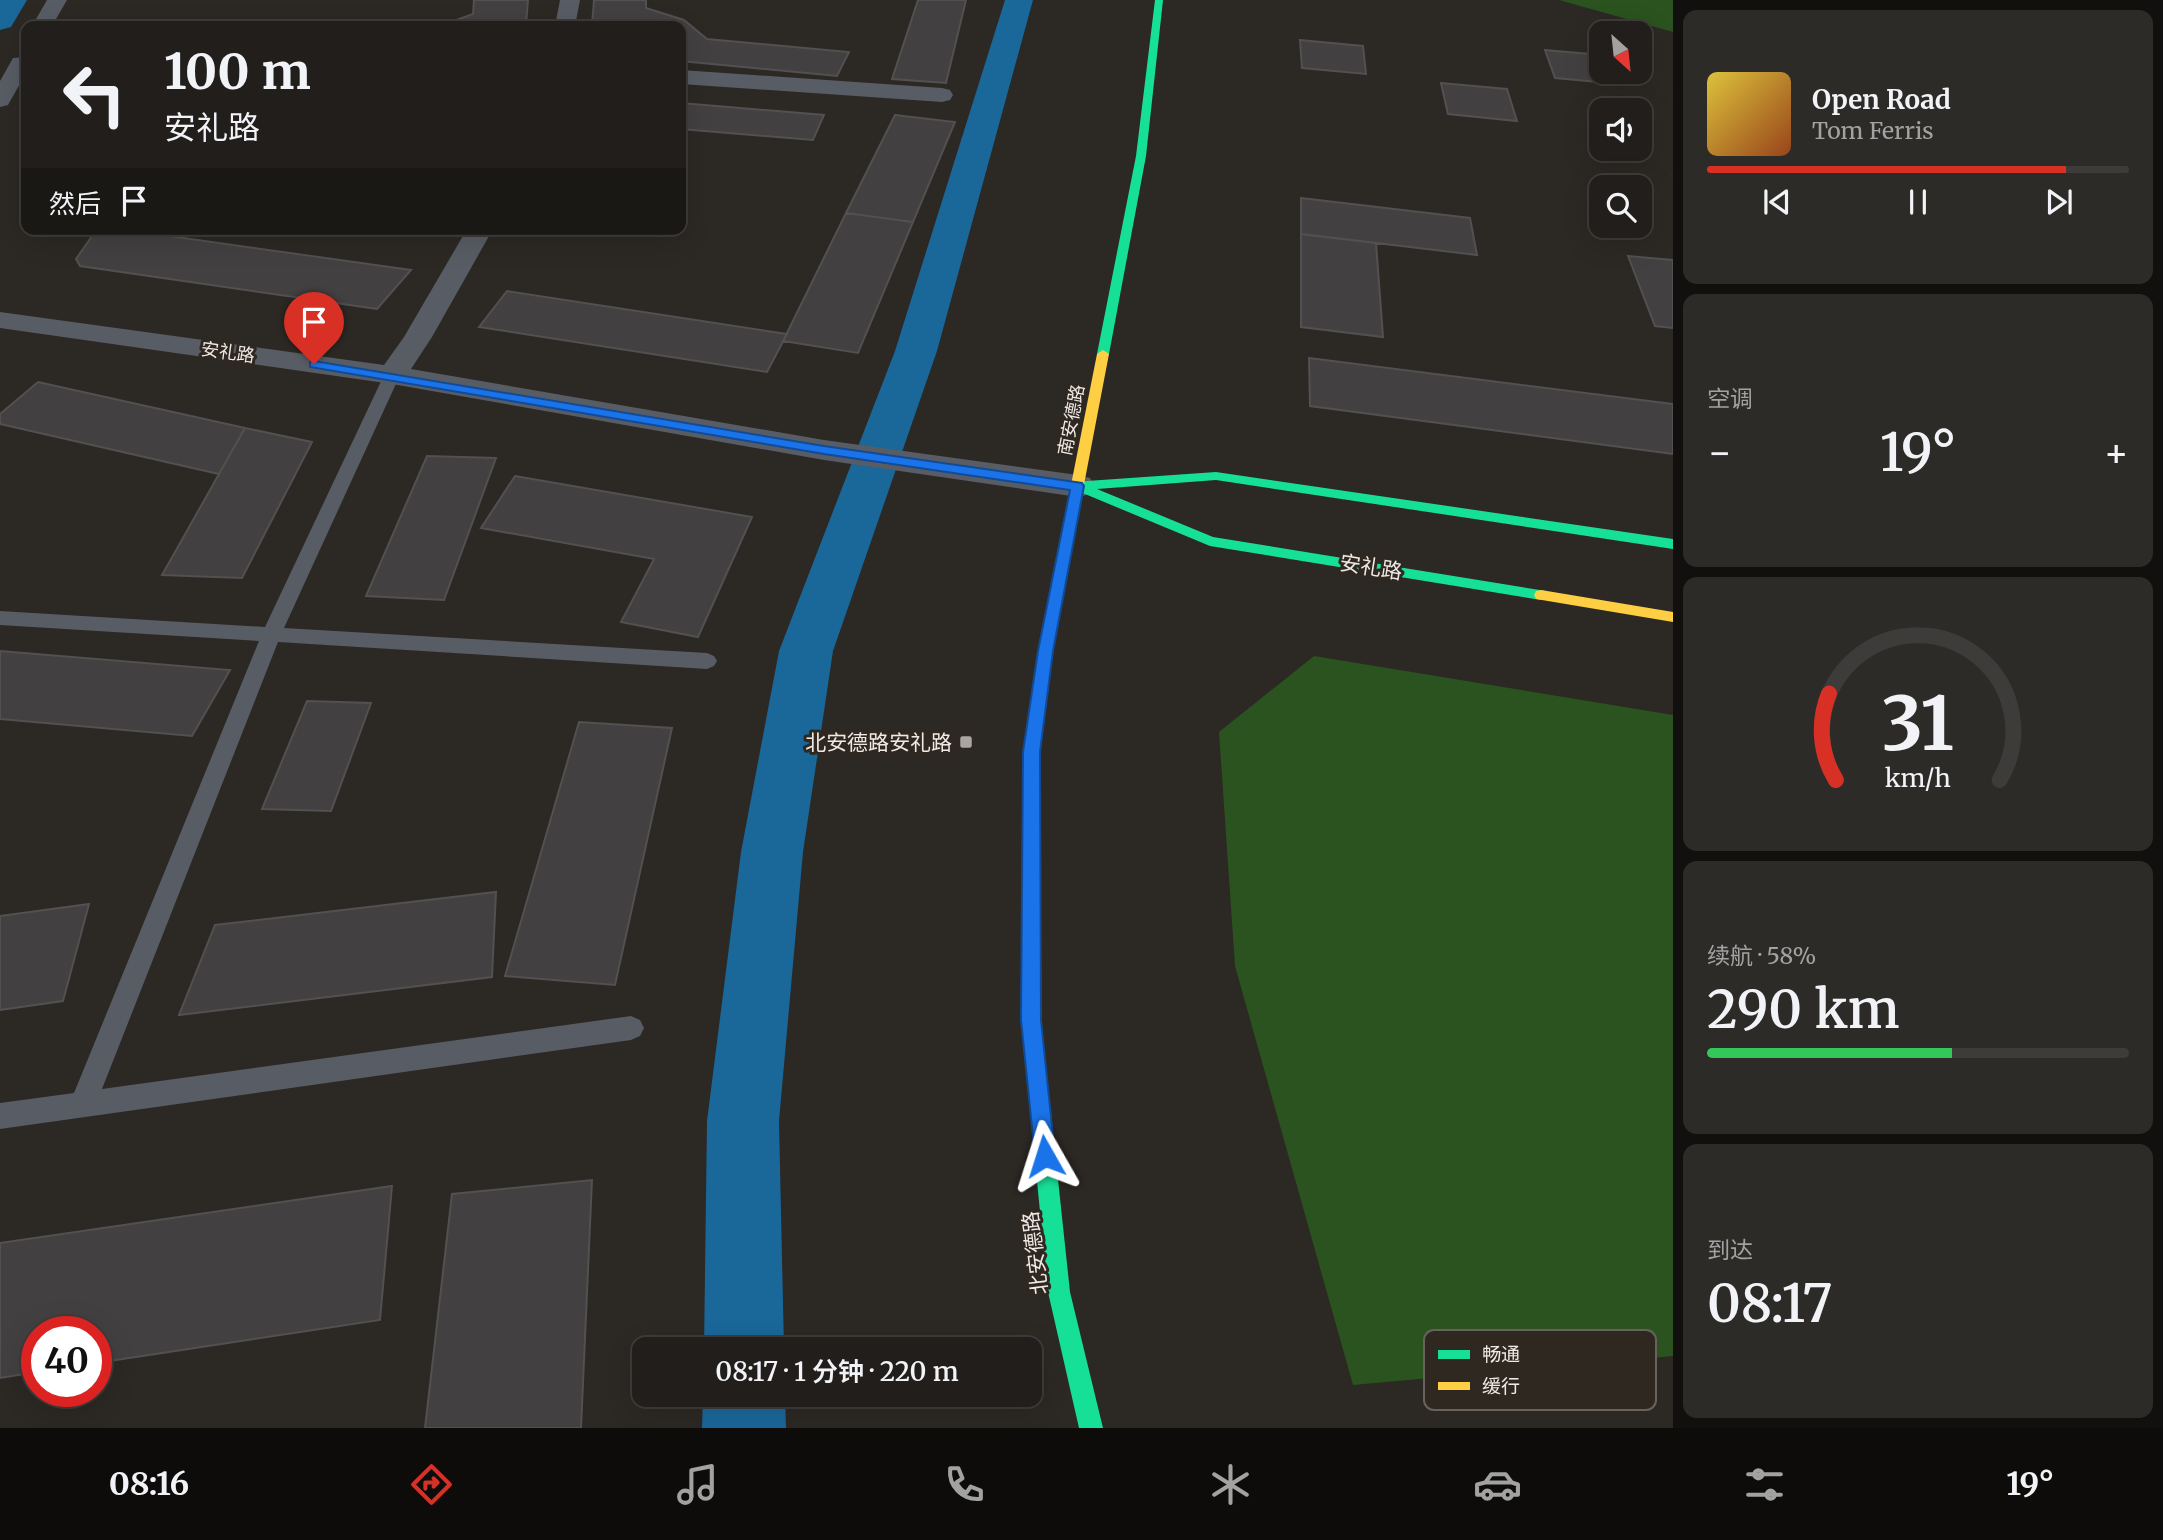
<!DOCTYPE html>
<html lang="zh">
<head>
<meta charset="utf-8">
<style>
	:root { --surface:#211e1b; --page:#2d2b28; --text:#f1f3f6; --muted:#a2a2a3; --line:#3e3c3a; --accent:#d93025 }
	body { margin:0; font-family:Merriweather,"Noto Sans SC",serif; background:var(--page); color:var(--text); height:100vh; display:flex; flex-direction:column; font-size:26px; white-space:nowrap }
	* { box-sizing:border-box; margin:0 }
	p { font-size:23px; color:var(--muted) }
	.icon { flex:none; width:38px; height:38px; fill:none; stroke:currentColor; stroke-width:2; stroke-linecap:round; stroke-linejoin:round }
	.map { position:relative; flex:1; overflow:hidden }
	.sheet { display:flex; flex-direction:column; gap:10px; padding:10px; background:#12100f; width:490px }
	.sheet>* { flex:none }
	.banner { position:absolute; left:21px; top:21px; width:665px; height:214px; border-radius:14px; box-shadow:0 7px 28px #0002,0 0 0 2px var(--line); background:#211e1b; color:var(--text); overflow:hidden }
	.needle { width:46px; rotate:153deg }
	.controls { position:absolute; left:1589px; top:21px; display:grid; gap:14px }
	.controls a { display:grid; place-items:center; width:63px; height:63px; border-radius:14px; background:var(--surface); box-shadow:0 7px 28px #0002,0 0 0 2px var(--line); font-size:35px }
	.speed { position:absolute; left:21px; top:1316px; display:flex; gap:14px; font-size:35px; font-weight:700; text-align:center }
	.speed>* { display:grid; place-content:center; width:91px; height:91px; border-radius:50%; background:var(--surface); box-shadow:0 7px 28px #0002,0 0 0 2px var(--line); line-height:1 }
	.speed .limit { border:10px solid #d22; background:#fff; color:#111 }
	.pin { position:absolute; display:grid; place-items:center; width:60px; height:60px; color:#fff; margin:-72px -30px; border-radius:50% 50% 50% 0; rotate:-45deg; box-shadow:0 0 7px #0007 }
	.pin .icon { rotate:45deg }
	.me { position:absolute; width:77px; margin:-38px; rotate:354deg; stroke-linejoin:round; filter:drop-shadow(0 0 5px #0008) }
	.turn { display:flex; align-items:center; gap:24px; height:147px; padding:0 28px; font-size:32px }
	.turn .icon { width:91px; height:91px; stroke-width:2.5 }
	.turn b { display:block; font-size:49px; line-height:60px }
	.then { display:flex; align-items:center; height:66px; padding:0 28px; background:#0003; gap:14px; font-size:26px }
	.big { font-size:52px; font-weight:600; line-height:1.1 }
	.sheet .tile { flex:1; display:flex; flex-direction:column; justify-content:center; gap:10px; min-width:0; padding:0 24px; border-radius:14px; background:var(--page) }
	.sheet .dial { align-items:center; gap:0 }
	.dial svg { height:182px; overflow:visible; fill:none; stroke:var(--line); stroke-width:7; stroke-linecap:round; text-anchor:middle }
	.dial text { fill:var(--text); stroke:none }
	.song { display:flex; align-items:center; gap:21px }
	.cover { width:84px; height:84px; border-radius:10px; background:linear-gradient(135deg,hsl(50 70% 55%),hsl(20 70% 35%)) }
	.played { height:7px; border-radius:4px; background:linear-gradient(90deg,var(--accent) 85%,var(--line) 85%) }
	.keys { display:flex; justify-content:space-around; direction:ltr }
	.heat { display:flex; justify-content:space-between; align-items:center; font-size:38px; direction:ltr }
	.charge { height:10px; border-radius:5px; background:linear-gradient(90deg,#34c759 58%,var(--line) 0) }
	.trip { position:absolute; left:632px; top:1337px; width:410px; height:70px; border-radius:14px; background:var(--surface); box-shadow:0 7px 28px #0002,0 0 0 2px var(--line); font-weight:600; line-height:70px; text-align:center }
	.menu { display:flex; height:112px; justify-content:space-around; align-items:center; background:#0d0c0b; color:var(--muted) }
	.menu .icon { width:49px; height:49px }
	.menu .on { color:var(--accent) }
	.menu b { font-size:32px; color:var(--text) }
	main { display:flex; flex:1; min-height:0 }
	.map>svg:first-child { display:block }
</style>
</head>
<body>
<main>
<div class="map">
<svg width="1673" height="1428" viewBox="0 0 1673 1428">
	<rect width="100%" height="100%" fill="#2c2824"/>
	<path fill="#2a531f" d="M1559 0H1673V32Z
		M1314 656 1673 715V1356L1353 1385 1235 966 1219 732Z"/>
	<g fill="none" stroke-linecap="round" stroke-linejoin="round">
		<path fill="#1a6799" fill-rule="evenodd" d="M0 0H27L11 27 0 30Z
			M1005 0H1033L937 351 833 651 803 852 779 1121 784 1349H704L707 1121 741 852 779 651 895 351Z
			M703 1395H785L786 1428H702Z"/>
	</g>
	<path fill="#434041" stroke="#525050" stroke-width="2" d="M474 0H528L526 25 440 26 473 14Z
		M594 0H646V8L684 20 707 39 849 52 837 76 681 61V26L592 25Z
		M918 0H966L946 83 892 79Z
		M70 24H183L181 26H68Z
		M1300 40 1363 46 1366 74 1302 68Z
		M1545 50 1601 55V72H1628L1633 85 1555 78Z
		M1441 83 1507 89 1517 121 1448 114Z
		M681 103 824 115 813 140 681 129Z
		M895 115 955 122 913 222 846 213Z
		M1301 198 1470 218 1477 255 1301 234Z
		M846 213 913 222 858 353 783 341Z
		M97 229H166L162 235 411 270 377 309 80 266 76 259Z
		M1301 234 1376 243 1383 337 1301 327Z
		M1628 256 1673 260V328L1655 326Z
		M507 291 787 334 767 372 479 327Z
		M1309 358 1673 404V454L1310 406Z
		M38 382 245 428 219 474 0 424V414Z
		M245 428 312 442 242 578 162 575Z
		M427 456 496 458 444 600 366 596Z
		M515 476 752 517 698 637 621 622 654 559 481 528Z
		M0 651 230 670 192 736 0 719Z
		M307 701 371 703 331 811 262 809Z
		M579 722 672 728 615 985 505 976Z
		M496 892 492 977 179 1015 215 925Z
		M89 904 63 1001 0 1010V916Z
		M592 1180 581 1428H425L452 1194Z
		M392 1186 380 1320 96 1363V1332H37V1372L0 1378V1243Z"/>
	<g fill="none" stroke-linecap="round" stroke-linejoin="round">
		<path fill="#585c64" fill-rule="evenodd" d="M392 370 400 375 284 628 707 653 714 656 717 661 714 666 707 669 278 642 102 1089 631 1016 640 1020 644 1028 640 1036 631 1040 0 1129V1103L74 1093 259 641 0 625V611L265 627 384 375Z"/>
		<path fill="#585c64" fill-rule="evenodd" d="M47 0H67L52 26H32Z
			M560 0H580L575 26H555Z
			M26 57V73L8 105 0 107V81L13 58Z
			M681 70 942 88 950 90 953 95 950 100 942 102 681 84Z
			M467 229H493L432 337 411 369 824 440 1078 475 1090 478 1094 486 1090 494 1078 497 824 460 392 384 0 328V312L384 365 404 337Z"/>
		<path fill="#16e098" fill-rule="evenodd" d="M1155 0H1163L1146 156 1109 354 1103 358 1097 354 1136 156Z
			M1216 472 1673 539V549L1216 480 1097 489 1213 537 1546 591 1548 595 1546 599 1541 600 1210 546 1073 489 1071 486 1073 483 1087 481Z
			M1049 626 1056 631 1040 752 1041 1020 1070 1292 1103 1428H1079L1048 1292 1021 1020 1024 752 1042 631Z"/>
		<path fill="#ffcf43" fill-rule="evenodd" d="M1103 350 1109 354 1056 631 1049 636 1042 631 1097 354Z
			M1541 590 1673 612V622L1536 599 1534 595 1536 591Z"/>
	</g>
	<path fill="#1a73e8" stroke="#114b97" stroke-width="2" d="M314 361 824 446 1082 483 1084 486 1053 651 1040 752 1041 1020 1055 1156 1052 1163 1045 1166 1038 1163 1035 1156 1021 1020 1023 752 1038 651 1070 490 824 454 310 367V362Z"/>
	<rect fill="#aaa5a1" stroke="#2f2821" stroke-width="2.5" x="959" y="735" width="14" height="14" rx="3.5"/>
	<g text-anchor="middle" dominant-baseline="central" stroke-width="6" stroke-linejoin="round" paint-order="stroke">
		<g font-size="18" fill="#eee9e5" stroke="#2f2821">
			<text transform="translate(228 352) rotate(8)">安礼路</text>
			<text transform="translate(1071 420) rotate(-79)">南安德路</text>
		</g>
		<g font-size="21" fill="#eee9e5" stroke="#2f2821">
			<text transform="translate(1371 567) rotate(9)">安礼路</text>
			<text transform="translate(1035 1253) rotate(-97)">北安德路</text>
		</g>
		<g font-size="21" fill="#eee9e5" stroke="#2f2821" text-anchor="end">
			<text x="952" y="742">北安德路安礼路</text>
		</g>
	</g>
	<rect x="1424" y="1330" width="232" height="80" rx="10" fill="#2f2821" stroke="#68625c" stroke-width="2"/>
	<rect x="1438" y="1350" width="32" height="9" fill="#16e098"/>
	<rect x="1438" y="1382" width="32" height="8" fill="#ffcf43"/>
	<g font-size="19" fill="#eee9e5">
		<text x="1482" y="1361">畅通</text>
		<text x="1482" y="1393">缓行</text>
	</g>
</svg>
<div class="controls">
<a><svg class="needle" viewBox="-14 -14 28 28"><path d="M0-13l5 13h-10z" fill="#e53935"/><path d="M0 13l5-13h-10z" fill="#a2a2a3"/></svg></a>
<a><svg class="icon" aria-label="sound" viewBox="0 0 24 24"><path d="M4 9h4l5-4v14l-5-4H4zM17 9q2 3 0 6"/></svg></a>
<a><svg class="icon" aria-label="search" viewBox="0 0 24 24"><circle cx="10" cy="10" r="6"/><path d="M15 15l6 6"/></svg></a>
</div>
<div class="speed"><div class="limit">40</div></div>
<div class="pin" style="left:314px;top:364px;background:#d93025"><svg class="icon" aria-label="arrive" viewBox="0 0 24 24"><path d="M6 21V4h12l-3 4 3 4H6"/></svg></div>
<svg class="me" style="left:1045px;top:1156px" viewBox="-20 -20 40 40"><path d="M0-17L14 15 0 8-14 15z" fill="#1a73e8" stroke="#fff" stroke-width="4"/></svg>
<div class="trip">08:17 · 1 分钟 · 220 m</div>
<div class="banner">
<div class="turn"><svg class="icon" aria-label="left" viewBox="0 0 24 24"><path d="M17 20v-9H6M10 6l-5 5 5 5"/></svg><div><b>100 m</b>安礼路</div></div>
<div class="then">然后<svg class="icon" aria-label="arrive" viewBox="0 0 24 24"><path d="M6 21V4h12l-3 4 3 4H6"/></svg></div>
</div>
</div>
<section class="sheet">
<div class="tile">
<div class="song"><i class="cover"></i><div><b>Open Road</b><p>Tom Ferris</p></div></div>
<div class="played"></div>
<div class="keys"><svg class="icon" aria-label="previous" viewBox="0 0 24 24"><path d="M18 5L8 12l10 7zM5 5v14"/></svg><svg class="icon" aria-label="pause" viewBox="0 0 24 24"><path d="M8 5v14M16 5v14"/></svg><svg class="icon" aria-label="next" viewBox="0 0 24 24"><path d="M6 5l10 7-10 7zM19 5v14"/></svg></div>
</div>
<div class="tile"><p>空调</p>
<div class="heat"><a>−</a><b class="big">19°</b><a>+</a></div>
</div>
<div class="tile dial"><svg viewBox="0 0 100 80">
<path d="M14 69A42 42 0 1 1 86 69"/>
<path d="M14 69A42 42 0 0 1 11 31" stroke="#d93025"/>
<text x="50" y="56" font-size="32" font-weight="700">31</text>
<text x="50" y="72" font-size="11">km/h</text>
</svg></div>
<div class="tile"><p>续航 · 58%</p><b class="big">290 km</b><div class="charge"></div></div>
<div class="tile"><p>到达</p><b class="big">08:17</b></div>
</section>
</main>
<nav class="menu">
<b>08:16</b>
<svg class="icon on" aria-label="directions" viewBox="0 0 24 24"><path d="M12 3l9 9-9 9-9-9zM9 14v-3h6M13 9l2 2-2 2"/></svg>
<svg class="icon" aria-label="music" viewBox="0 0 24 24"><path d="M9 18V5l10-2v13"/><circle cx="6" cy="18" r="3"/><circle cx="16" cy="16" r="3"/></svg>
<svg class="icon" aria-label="phone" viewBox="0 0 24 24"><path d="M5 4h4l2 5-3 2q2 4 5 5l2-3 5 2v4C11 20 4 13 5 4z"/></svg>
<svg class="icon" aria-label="climate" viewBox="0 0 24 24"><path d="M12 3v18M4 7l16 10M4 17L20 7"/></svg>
<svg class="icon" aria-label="car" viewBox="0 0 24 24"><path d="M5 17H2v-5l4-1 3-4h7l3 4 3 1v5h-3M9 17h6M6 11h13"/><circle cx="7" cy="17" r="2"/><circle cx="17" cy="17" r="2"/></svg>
<svg class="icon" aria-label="filters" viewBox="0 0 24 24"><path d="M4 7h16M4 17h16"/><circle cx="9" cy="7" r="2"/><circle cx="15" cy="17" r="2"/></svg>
<b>19°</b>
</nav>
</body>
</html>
